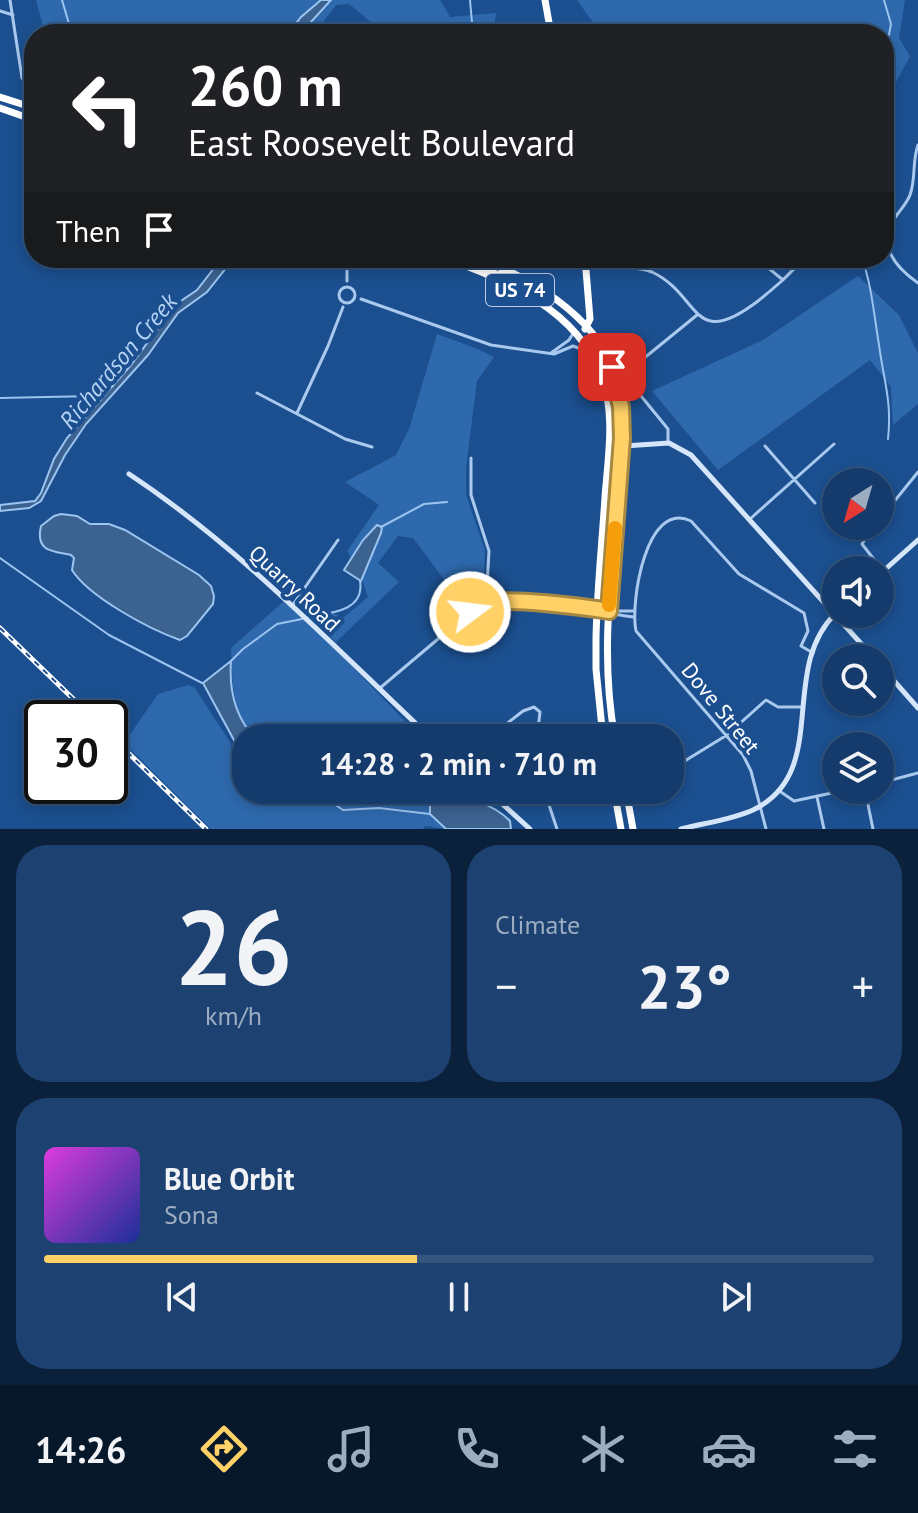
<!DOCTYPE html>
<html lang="en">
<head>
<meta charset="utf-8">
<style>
	:root { --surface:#143b6b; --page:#1d4271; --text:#f1f3f6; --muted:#9dadc1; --line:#33557e; --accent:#ffd166 }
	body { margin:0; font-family:"PT Sans",sans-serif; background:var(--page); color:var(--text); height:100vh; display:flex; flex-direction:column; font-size:30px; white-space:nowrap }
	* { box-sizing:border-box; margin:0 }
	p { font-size:26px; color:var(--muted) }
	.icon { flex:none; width:44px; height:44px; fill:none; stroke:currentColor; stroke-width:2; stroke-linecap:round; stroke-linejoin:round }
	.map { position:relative; height:829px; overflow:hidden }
	.drawer { display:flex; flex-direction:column; gap:16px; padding:16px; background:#0b203b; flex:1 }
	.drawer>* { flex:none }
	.hud { position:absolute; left:24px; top:24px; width:870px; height:244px; border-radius:32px; box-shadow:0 4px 12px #0003,0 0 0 2px var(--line); background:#202124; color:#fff; overflow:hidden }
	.needle { width:52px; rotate:217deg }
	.tools { position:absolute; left:822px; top:468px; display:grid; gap:16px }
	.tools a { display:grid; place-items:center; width:72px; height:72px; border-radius:50%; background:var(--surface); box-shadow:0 4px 12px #0003,0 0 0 2px var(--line); font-size:40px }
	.speed { position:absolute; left:24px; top:700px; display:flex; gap:16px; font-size:40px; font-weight:700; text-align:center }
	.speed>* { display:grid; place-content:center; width:104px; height:104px; border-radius:50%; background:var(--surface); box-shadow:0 4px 12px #0003,0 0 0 2px var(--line); line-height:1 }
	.speed .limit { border:4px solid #111; border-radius:12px; background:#fff; color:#111 }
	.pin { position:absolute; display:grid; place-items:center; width:68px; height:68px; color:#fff; margin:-34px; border-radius:16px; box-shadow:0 4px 12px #0006 }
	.me { position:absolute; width:88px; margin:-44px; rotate:75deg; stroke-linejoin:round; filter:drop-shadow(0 0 6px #0008) }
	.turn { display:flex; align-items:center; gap:28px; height:168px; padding:0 32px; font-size:36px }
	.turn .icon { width:104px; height:104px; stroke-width:2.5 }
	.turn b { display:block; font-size:56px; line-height:68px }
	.then { display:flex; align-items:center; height:76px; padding:0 32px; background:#0003; gap:16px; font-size:30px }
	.big { font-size:60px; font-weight:700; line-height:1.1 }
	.drawer .card { flex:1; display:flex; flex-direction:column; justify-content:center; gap:12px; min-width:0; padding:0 28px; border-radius:32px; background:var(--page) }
	.drawer .dial { align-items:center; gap:0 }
	.dial b { font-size:104px; line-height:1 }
	.song { display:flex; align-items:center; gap:24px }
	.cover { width:96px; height:96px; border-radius:12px; background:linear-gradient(135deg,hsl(300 70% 55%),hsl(230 70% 35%)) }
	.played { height:8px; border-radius:4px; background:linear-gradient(90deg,var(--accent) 45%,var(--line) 45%) }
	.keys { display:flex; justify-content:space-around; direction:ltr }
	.heat { display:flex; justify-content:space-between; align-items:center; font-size:44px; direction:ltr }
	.drawer .tiles { flex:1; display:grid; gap:16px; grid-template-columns:1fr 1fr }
	.card:last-child { grid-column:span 2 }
	.trip { position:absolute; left:232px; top:724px; width:452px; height:80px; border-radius:32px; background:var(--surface); box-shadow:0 4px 12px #0003,0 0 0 2px var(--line); font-weight:700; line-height:80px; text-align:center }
	.dock { display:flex; height:128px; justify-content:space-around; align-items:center; background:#08182b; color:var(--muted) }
	.dock .icon { width:56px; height:56px }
	.dock .selected { color:var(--accent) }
	.dock b { font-size:36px; color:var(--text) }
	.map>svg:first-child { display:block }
</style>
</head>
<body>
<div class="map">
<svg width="918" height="829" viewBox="0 0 918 829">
	<rect width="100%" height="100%" fill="#1b4f8f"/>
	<path fill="#2e69ad" d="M36 0H440L450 17 496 13 493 34H385L349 4 336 5 314 34H45Z
		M577 0H905L899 38 910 56 884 105V34H601Z
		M858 276 899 315 918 353V404L893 425 891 387 870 360 718 470 652 391 763 340Z
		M437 334 478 349 494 357 477 381 466 468V495L485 550 483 600 466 609 413 538 398 536 378 563 399 582 336 642 314 621 324 611 344 617 368 597 359 570 347 551 379 505 345 482 396 455 409 429Z
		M284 601 346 660 421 738H255C230 711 233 682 231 648Z
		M188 685 194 687 230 742 244 790H475L482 797 442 794 432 818 446 829 425 826 423 829H211L124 743 158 694Z"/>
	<path fill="#3c6290" stroke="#9cc4f0" stroke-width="2" d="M321 0H331L300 34H288L301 17Z
		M222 258H234L207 292 178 313 148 355 86 424 65 455 41 501 29 508 0 511V505L35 501 41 493 54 459 67 438 131 365 175 305 197 290Z
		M61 514 77 516 90 524H109L125 530 199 575 211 586 214 596 213 604 187 636 180 640C149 629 89 597 72 570L74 558 71 555C53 551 35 552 41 526L54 516Z
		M377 525 382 527 381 533 361 581 344 570 363 540Z
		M231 661C229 689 235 717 255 738H246V743L235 742 203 683Z
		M442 794C465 796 494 804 510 821L511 829H446L430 814V798Z"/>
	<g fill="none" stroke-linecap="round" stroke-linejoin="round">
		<path stroke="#9cc4f0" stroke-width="2" d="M62 0 72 34
			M470 0 473 34
			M884 61 891 24 884 0
			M862 258C872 287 874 315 879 345 884 382 892 401 888 439
			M0 398 93 396 97 404
			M381 527 424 504 447 502
			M0 558 109 635 202 683
			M308 617C331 613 365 611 360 581
			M231 661 243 649 277 624 302 619
			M313 790 343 810 379 808 430 814"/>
		<path stroke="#a9c9ee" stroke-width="3" d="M10 0 22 78 34 88
			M0 11 13 15
			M918 145C912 161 916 179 910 195 906 205 898 212 893 221 877 248 898 269 918 283
			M615 258V267C627 268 640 267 652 272 701 295 691 352 758 301 774 288 790 275 803 258
			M756 258 783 280
			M347 281V258
			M339 295a8 8 0 1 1 16 0a8 8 0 1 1-16 0Z
			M361 299 491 345 554 354 573 346 586 351
			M551 353 569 340 574 332
			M257 393 345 439 372 447
			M297 413 328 346 343 307
			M668 443V429L632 385V368L697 315
			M765 446 815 503
			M471 458V495L489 551 486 603
			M750 519 834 444
			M880 519 918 472
			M874 526 862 544 883 571
			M292 606 338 540
			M611 611H635
			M380 688 470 612C509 588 590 612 634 617
			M488 738 523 711 534 707 540 712 537 738
			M670 770 727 735 766 700 778 707H802
			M880 783 918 773
			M544 790 557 829
			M778 790 794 801 846 790
			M865 790 873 829
			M817 797 824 829
			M766 829 751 771 743 755 636 631C630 603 646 499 691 521L739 574 804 613 808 631 801 646 813 653"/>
		<path stroke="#d6e6fa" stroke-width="5" d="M609 447 669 443 691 455 874 658
			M129 474C241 548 333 646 431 738
			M880 574 918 540
			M880 665 918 708
			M487 790 530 829
			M681 829C704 823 731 820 753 810 832 772 777 670 836 613"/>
		<path stroke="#fff" stroke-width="7" d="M545 0 551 34
			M0 97 34 108
			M0 108 34 120
			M444 258C505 279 577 310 601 375 616 414 608 457 605 497 602 544 597 591 596 638V669L603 738
			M479 258C530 278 592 314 613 368 629 410 621 457 617 501 611 580 600 659 615 738
			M585 258 590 319 585 329
			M473 264 492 270 497 266
			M492 276 500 274 522 285
			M614 790 621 829
			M626 790 633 829"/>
		<defs>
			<path id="rail" d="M0 628 93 718
				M110 735 206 829"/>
		</defs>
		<use href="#rail" stroke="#fff" stroke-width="5"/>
		<use href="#rail" stroke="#1b4f8f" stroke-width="2" stroke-dasharray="6" stroke-linecap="butt"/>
	</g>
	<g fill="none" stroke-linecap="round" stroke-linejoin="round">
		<defs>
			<path id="route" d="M470 612C475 609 481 605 487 603 508 597 585 607 609 611L622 438 621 407 612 367"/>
		</defs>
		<use href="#route" stroke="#a68842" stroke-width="20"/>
		<use href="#route" stroke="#ffd166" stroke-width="14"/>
		<path stroke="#f59e0b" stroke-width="14" d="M609 605 615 528"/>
	</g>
	<g text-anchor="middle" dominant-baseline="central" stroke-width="8" stroke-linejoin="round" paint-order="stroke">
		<rect fill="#1b4f8f" stroke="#bbcadd" stroke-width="2" x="486" y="274" width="68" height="32" rx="6"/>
		<g font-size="20" font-weight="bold" fill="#fff">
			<text x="520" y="290">US 74</text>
		</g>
		<g font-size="22" fill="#fff" stroke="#1b4f8f">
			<text transform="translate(295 588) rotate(43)">Quarry Road</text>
			<text transform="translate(721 708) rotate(51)">Dove Street</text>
		</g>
		<g font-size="24" font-style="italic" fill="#b5d3f5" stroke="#1b4f8f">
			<text transform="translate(118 361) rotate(-50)">Richardson Creek</text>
		</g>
	</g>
</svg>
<div class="tools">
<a><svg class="needle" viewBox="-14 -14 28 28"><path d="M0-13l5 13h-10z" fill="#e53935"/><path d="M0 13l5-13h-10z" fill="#9dadc1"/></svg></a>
<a><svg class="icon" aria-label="sound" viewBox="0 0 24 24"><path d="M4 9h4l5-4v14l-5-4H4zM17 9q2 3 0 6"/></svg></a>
<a><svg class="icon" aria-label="search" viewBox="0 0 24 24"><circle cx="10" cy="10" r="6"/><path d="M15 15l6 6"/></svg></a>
<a><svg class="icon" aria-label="layers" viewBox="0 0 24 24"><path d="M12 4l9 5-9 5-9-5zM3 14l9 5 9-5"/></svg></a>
</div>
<div class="speed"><div class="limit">30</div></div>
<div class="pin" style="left:612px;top:367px;background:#d93025"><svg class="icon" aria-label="arrive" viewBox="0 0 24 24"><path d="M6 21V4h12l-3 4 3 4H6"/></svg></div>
<svg class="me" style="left:470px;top:612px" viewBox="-20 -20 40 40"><circle r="17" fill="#ffd166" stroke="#fff" stroke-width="3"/><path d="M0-11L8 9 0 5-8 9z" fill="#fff"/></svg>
<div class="trip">14:28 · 2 min · 710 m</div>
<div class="hud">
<div class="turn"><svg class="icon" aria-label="left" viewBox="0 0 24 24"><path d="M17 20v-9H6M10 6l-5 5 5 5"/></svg><div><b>260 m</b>East Roosevelt Boulevard</div></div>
<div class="then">Then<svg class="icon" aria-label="arrive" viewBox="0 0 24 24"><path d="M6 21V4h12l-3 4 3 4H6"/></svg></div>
</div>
</div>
<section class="drawer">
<div class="tiles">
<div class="card dial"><b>26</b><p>km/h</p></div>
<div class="card"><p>Climate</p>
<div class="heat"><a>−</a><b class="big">23°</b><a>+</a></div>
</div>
<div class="card">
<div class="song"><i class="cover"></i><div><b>Blue Orbit</b><p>Sona</p></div></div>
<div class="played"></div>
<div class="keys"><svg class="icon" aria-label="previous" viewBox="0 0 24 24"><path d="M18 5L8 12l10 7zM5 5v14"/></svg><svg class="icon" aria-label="pause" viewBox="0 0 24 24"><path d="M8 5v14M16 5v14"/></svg><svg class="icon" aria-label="next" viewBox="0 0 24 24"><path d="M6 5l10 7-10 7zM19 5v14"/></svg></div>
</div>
</div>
</section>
<nav class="dock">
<b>14:26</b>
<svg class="icon selected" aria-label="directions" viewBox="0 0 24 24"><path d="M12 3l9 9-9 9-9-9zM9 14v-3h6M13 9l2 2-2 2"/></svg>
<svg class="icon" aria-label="music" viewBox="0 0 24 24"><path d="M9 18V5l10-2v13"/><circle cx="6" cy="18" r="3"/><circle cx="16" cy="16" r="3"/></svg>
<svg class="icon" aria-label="phone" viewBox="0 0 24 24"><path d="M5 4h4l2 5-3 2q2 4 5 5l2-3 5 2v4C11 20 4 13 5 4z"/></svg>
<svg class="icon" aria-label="climate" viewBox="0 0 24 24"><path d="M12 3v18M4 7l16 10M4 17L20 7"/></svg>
<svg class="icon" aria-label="car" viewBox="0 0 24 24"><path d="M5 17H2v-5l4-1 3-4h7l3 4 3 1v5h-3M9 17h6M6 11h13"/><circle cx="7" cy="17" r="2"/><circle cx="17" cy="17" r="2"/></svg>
<svg class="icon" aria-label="filters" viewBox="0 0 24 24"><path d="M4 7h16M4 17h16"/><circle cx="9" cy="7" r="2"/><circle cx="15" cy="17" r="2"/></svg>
</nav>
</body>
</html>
